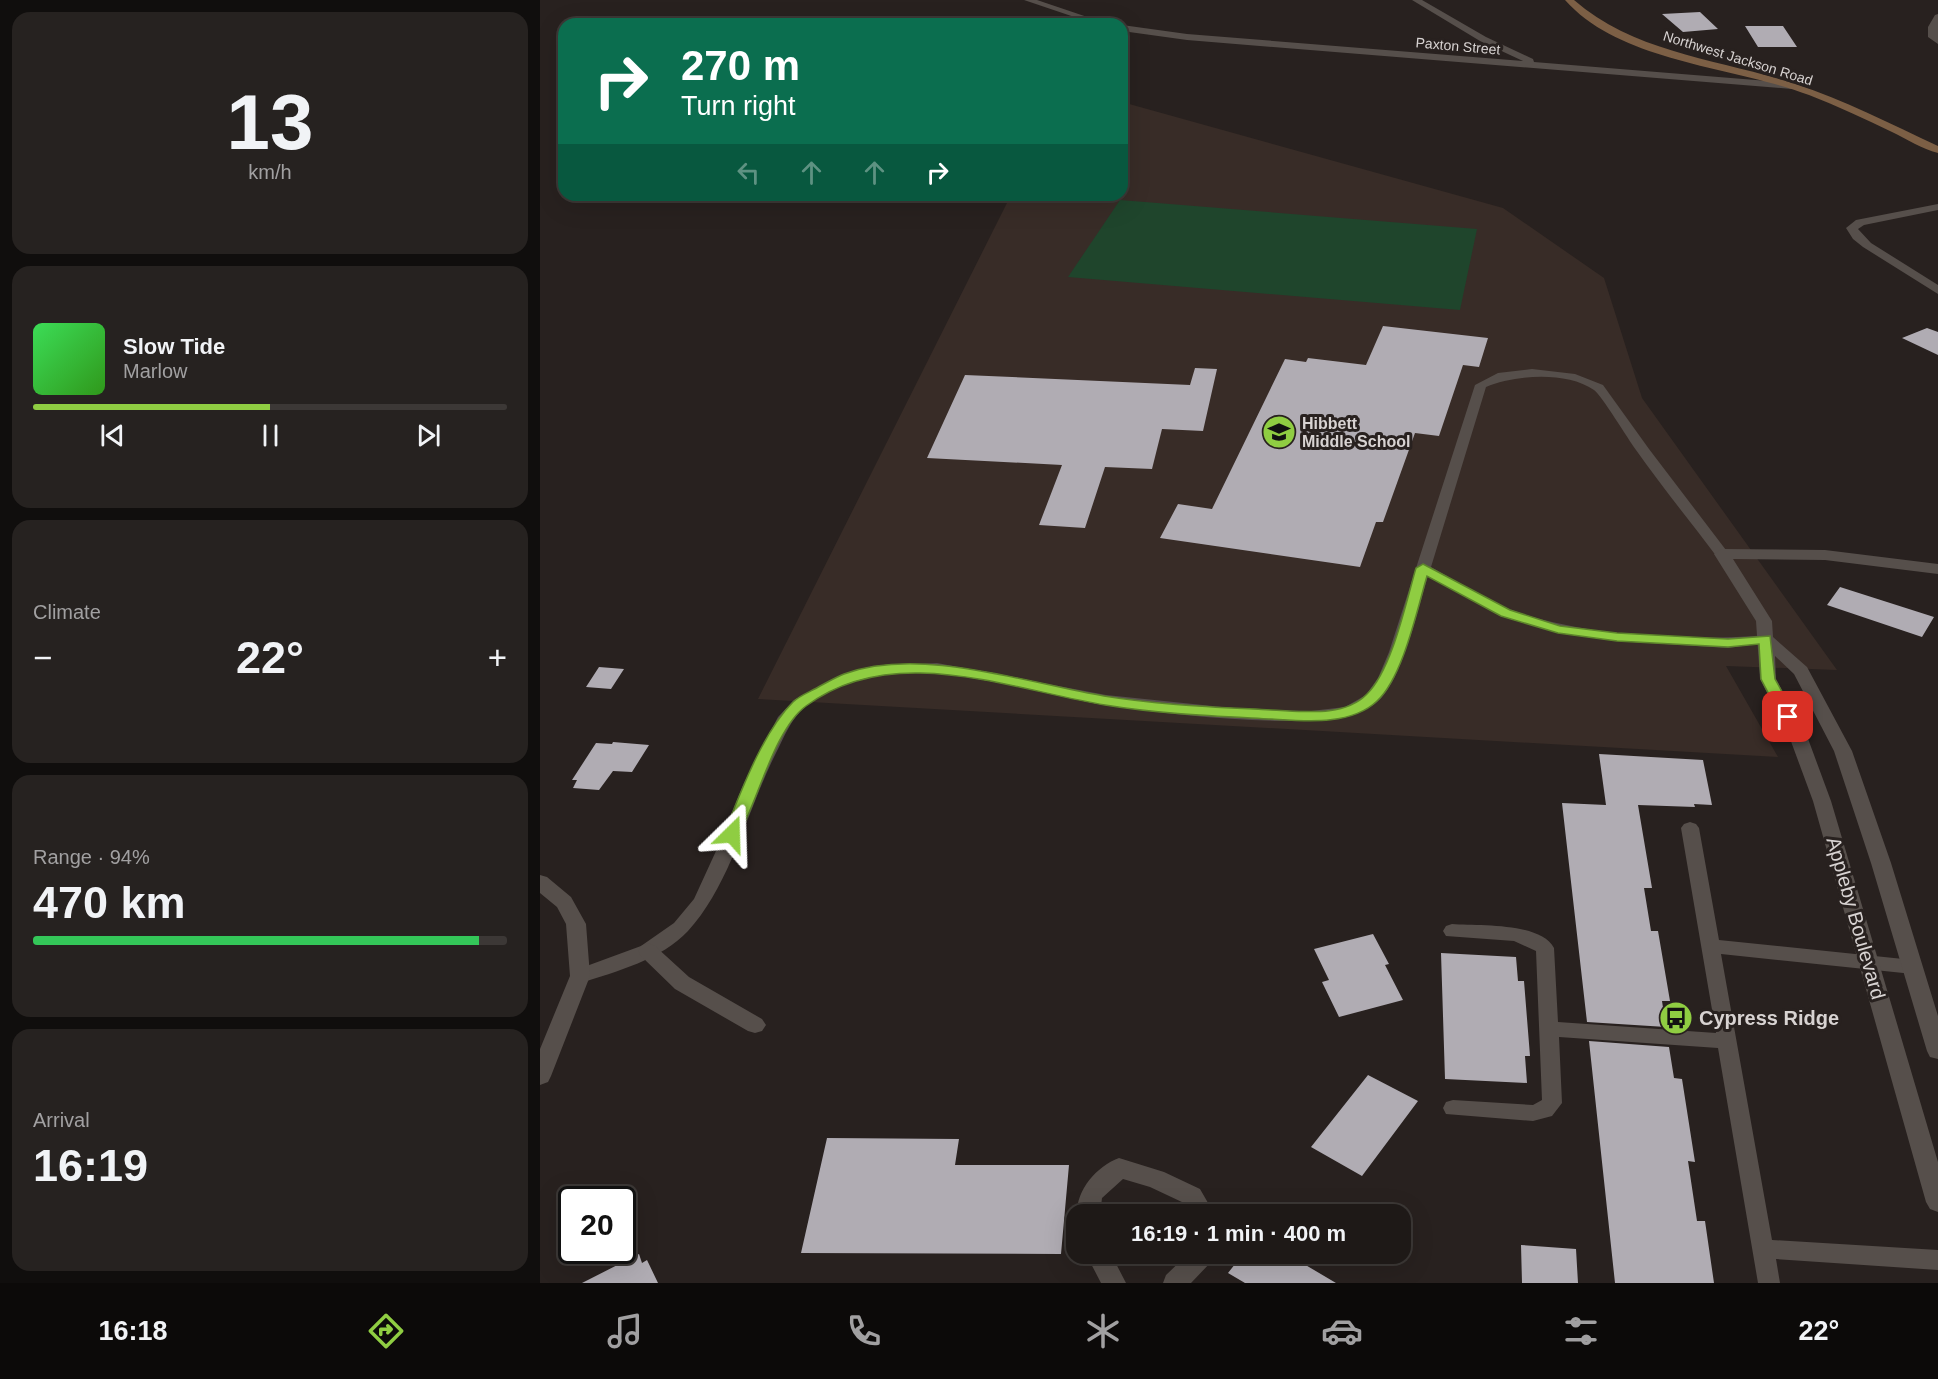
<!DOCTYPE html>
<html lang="en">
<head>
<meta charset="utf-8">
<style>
	:root { --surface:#1e1917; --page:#262220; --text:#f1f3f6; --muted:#a1a0a1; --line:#3c3836; --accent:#8fcd42 }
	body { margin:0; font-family:Helvetica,sans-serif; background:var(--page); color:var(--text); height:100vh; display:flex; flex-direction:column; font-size:22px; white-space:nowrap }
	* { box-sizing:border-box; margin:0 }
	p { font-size:20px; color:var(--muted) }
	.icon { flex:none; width:33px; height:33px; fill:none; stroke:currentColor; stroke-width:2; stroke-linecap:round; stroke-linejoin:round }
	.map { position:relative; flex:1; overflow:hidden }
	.side { display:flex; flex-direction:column; gap:12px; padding:12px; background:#100e0d; width:540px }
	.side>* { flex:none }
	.top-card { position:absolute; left:18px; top:18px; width:570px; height:183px; border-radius:18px; box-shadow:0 6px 24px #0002,0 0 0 2px var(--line); background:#0b6e4f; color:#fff; overflow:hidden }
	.speed { position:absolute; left:18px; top:1186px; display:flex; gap:12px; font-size:30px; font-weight:700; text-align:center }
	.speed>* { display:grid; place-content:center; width:78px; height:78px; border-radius:50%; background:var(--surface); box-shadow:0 6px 24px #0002,0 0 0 2px var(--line); line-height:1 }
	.speed .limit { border:3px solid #111; border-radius:9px; background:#fff; color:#111 }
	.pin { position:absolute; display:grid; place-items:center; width:51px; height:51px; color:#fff; margin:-26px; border-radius:12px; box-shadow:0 3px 9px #0006 }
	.me { position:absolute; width:66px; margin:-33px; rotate:22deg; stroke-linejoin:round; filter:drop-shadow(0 0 4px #0008) }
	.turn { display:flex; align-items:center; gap:21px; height:126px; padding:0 24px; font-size:27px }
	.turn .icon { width:78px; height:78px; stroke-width:2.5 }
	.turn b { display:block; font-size:42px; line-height:51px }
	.lanes { display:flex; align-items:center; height:57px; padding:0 24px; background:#0003; justify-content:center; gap:30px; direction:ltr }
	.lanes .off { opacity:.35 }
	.big { font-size:45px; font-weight:800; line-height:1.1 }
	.side .tile { flex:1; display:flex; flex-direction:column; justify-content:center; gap:9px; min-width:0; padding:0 21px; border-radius:18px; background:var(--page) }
	.side .dial { align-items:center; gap:0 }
	.dial b { font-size:78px; line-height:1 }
	.song { display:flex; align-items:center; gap:18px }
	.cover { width:72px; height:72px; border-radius:9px; background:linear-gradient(135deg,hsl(130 70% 55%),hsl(110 70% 35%)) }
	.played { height:6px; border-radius:3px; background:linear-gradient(90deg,var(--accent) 50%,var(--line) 50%) }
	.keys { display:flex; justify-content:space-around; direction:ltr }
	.heat { display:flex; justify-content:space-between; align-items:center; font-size:33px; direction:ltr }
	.charge { height:9px; border-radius:4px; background:linear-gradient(90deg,#34c759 94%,var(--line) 0) }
	.trip { position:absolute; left:526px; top:1204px; width:345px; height:60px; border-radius:18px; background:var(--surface); box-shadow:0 6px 24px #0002,0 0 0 2px var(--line); font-weight:800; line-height:60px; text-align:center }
	.menu { display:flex; height:96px; justify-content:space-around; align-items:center; background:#0c0a09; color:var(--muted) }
	.menu .icon { width:42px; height:42px }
	.menu .current { color:var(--accent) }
	.menu b { font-size:27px; color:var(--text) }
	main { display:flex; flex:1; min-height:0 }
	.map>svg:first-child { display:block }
</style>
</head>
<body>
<main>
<section class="side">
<div class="tile dial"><b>13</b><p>km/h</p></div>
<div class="tile">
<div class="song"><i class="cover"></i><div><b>Slow Tide</b><p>Marlow</p></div></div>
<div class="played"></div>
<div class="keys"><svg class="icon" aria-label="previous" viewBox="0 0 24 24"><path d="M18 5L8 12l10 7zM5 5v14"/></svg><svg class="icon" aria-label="pause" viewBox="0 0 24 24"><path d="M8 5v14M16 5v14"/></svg><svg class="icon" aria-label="next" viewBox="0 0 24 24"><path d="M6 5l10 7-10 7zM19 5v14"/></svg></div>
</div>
<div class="tile"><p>Climate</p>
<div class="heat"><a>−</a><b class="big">22°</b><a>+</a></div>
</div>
<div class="tile"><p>Range · 94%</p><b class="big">470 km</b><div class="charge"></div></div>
<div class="tile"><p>Arrival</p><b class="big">16:19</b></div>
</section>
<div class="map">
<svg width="1398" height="1283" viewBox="0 0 1398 1283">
	<rect width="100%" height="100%" fill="#28211f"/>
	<path fill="#382c27" d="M582 102 963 208 1064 278 1102 398 1297 670 1186 666 1238 757 218 699 471 195H582Z"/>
	<path fill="#1f452c" d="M580 200 937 229 920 310 528 277Z"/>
	<path fill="#b0acb3" d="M1160 12 1178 29 1143 32 1122 14Z
		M1205 26H1243L1257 47H1218Z
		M843 326 948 338 939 367 923 365 899 436 875 433 843 522H836L820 567 620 538 638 504 672 509 745 359 766 362 768 358 826 365Z
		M1387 328 1398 332V355L1362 338Z
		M655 368 677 369 663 431 622 429 612 469 565 467 545 528 499 525 522 465 387 458 425 375 650 385Z
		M1300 587 1394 617 1382 637 1287 605Z
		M59 667 84 669 71 689 46 687Z
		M73 742 109 745 92 772 73 771 59 790 33 788 37 780H32L56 743 72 744Z
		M1059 754 1163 760 1172 805 1154 804 1155 807 1098 805 1112 888H1104L1111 931H1118L1130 1001H1122L1126 1027 1047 1022 1022 803 1066 805Z
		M833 934 849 964 845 965 863 1000 799 1017 782 982 789 980 774 949Z
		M901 953 976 957 978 981H984L990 1056H985L987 1083 905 1079Z
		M1049 1041 1129 1047 1134 1078 1142 1079 1155 1162 1148 1161 1157 1221H1165L1174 1283H1075Z
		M828 1075 878 1101 822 1176 771 1147Z
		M287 1138 419 1139 415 1165H529L521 1254 261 1253Z
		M981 1245 1036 1249 1038 1283H982Z
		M99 1254 102 1263 107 1260 118 1283H42Z
		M703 1254H747L796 1283H705L688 1273Z"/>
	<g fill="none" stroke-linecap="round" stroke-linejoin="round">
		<path fill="#564f4b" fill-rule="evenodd" d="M992 369 1035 374 1063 385 1109 449 1189 554 1182 558 1177 557C1150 521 1122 487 1096 450 1088 439 1062 396 1054 390 1026 371 975 375 946 387L891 567C917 581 944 600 972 610 1041 636 1152 642 1226 635L1231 636 1233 639 1231 642 1188 648 1077 641 1018 633 960 616 888 576C878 608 862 683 836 703 809 723 772 721 740 721 685 720 618 713 564 705 489 692 411 663 335 676 314 680 282 693 265 707 251 719 244 737 236 753 207 810 191 884 148 931 122 959 76 972 40 983L33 981 31 976 33 971 101 946 134 923 154 899 176 851 204 783 238 717 254 700 304 674 338 666 397 663 566 695 711 710 771 711 805 707 826 695 838 678 849 652 935 385 958 373Z
			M1150 822 1156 824 1159 828 1179 940 1373 960 1380 962 1382 967 1380 972 1373 974 1181 954 1232 1240 1398 1250V1270L1236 1259 1240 1283H1218L1178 1048 1019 1037 1022 1103 1012 1116 993 1121 906 1114 903 1108 906 1102 913 1100 993 1105 1002 1100 996 951 974 941 906 936 903 931 906 926 912 924C938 926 1000 922 1014 948L1018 1022 1176 1033 1141 828 1144 824Z"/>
		<path fill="#564f4b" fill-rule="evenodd" d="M484 0H497L568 24H555Z
			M872 0H882L946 37 993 59 994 62 1252 83 1257 86 1252 89 647 40 582 31V25L647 34 983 61 940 41Z
			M1398 14V44L1388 37V27L1395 15Z
			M1398 204V210L1324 225 1318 229 1331 243 1398 285V294L1323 247 1313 239 1306 228 1316 220Z
			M1182 549 1285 550 1398 564V574L1285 560 1193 559 1232 621 1233 637 1267 667 1312 751 1351 863 1398 1016V1059L1390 1057 1387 1051 1331 863 1294 751 1254 674 1235 656 1236 679 1267 736 1291 801 1398 1162V1212L1390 1209 1386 1202 1273 801 1249 736 1220 679 1216 621 1174 554Z
			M0 875 7 877 31 897 46 924 50 976 11 1076 8 1082 0 1085V1049L30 976 26 924 17 907 0 893Z
			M108 943 115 946 149 977 222 1019 226 1025 222 1031 215 1033 208 1031 135 989 101 956 98 951 101 946Z
			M579 1158 624 1172 660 1189 675 1215H651L644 1203 610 1187 583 1179 562 1198 560 1215 537 1217C535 1192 555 1167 579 1158Z
			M546 1254H571L586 1283H561Z
			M648 1254H676L672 1261 651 1283H623L626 1275Z"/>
		<path fill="#7c5f45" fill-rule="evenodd" d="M1025 0H1034C1096 54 1180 59 1255 84 1304 100 1351 124 1398 146V153C1382 149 1367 139 1352 132 1325 119 1297 106 1269 95 1193 66 1081 63 1025 0Z"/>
	</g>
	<path fill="#8fcd42" stroke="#5d852b" stroke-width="1.5" d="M883 564 970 610 1020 626 1077 633 1188 639 1230 636 1235 679 1256 717 1254 721H1243L1221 679 1219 644 1188 647 1077 641 1018 633 961 616 887 576C877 610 863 677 837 701 811 726 764 721 732 719 676 716 620 714 565 705 469 689 353 641 266 706 234 729 217 804 197 838H186L184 834C200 794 222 733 253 702 260 695 272 691 280 686 288 682 296 677 304 674 380 646 487 683 564 696 619 705 676 707 731 710 761 711 804 718 827 694 852 670 866 602 876 568Z"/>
	<defs>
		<symbol id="school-disc" viewBox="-11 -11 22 22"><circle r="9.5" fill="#8fcd42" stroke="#28211f"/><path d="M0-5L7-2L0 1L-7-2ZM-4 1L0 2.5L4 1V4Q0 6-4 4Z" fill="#111"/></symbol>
		<symbol id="bus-disc" viewBox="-11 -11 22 22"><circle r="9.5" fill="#8fcd42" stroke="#28211f"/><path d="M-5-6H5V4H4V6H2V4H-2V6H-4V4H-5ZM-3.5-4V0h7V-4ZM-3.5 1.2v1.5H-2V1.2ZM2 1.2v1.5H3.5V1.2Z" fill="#111"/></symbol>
	</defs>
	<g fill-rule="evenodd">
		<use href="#school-disc" x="720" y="413" width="38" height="38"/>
		<use href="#bus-disc" x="1117" y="999" width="38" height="38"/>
	</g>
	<g text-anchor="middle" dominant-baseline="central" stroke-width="6" stroke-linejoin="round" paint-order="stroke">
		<g font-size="14" fill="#d8d3d2" stroke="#28211f">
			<text transform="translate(918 46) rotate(5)">Paxton Street</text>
			<text transform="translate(1198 58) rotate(17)">Northwest Jackson Road</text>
		</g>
		<g font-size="16" font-weight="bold" fill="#d8d3d2" stroke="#28211f" text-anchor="start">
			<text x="762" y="423">Hibbett<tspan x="762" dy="18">Middle School</tspan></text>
		</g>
		<g font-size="20" fill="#d8d3d2" stroke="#28211f">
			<text transform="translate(1316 918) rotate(74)">Appleby Boulevard</text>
		</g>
		<g font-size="20" font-weight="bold" fill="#d8d3d2" stroke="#28211f" text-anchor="start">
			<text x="1159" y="1018">Cypress Ridge</text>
		</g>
	</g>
</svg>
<div class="speed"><div class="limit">20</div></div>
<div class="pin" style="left:1248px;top:717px;background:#d93025"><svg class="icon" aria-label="arrive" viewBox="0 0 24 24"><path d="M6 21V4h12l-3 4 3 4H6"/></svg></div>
<svg class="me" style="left:192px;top:834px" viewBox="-20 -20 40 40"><path d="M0-17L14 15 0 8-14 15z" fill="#8fcd42" stroke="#fff" stroke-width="4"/></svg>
<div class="trip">16:19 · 1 min · 400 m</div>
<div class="top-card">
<div class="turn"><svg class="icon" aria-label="right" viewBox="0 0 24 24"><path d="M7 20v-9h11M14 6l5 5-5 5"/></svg><div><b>270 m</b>Turn right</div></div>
<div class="lanes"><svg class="icon off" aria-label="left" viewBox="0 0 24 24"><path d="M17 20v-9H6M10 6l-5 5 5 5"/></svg><svg class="icon off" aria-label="ahead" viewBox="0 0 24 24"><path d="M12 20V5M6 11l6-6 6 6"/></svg><svg class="icon off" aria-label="ahead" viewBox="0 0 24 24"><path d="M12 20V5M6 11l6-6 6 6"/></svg><svg class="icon" aria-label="right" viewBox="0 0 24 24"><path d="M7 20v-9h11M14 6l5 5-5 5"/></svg></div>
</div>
</div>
</main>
<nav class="menu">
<b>16:18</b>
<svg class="icon current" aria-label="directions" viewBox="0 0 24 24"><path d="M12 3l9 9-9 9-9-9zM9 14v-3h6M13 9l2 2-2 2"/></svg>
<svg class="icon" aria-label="music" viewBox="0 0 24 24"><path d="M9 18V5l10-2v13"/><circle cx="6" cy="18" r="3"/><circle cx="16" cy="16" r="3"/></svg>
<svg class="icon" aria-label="phone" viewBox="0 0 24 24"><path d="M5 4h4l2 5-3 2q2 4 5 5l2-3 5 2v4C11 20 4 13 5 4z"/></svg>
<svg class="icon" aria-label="climate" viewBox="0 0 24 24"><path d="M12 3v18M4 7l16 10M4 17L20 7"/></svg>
<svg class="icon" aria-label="car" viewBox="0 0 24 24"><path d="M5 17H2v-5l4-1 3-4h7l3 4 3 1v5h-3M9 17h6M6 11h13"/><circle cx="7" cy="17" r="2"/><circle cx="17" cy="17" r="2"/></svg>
<svg class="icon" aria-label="filters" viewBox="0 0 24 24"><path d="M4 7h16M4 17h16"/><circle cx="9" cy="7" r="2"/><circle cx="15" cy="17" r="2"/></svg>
<b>22°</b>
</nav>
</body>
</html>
